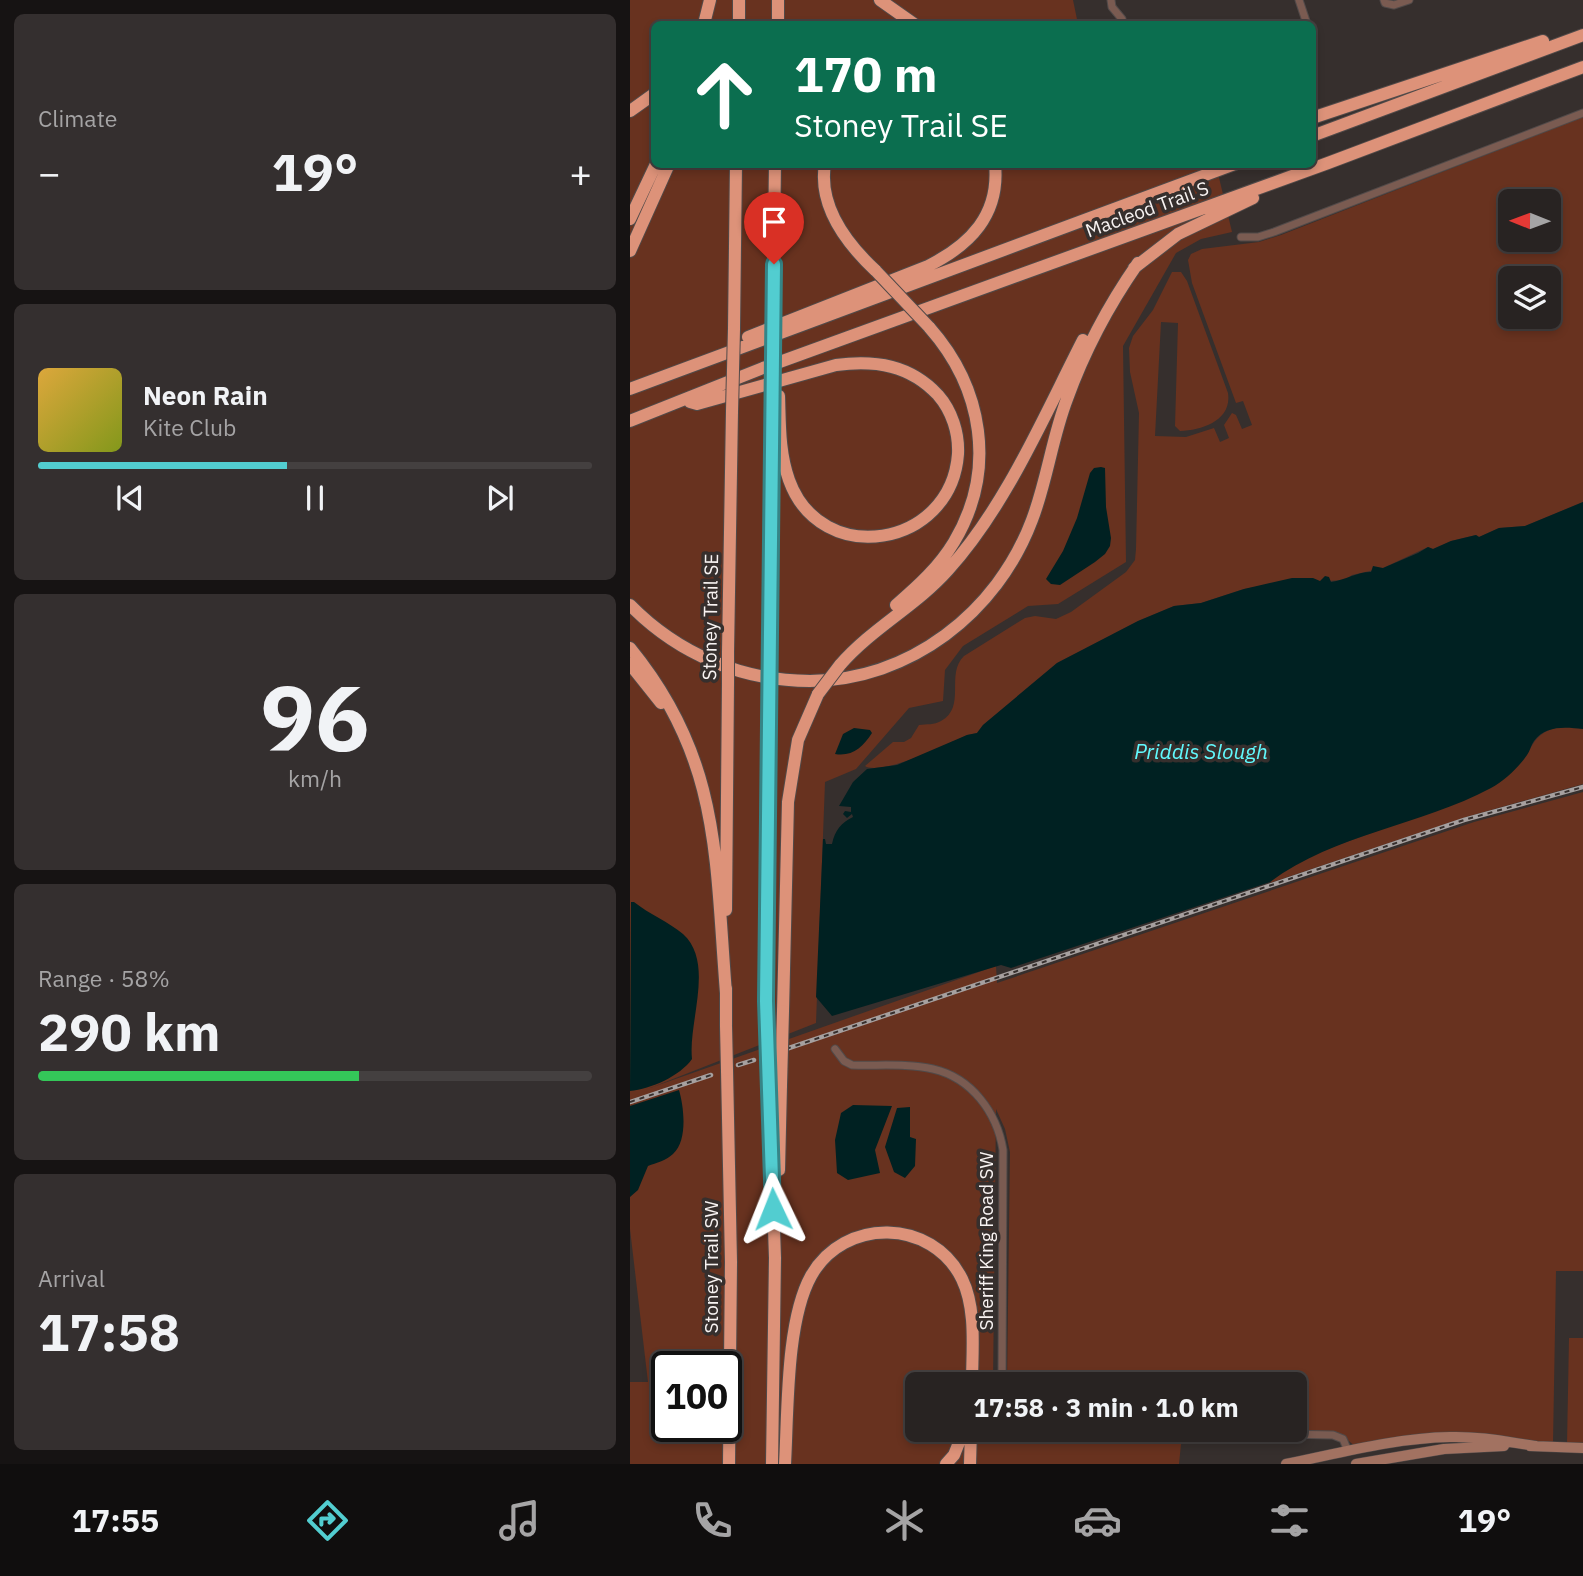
<!DOCTYPE html>
<html lang="en">
<head>
<meta charset="utf-8">
<style>
	:root { --surface:#282322; --page:#342f2f; --text:#f1f3f6; --muted:#a5a4a5; --line:#444040; --accent:#52cdd0 }
	body { margin:0; font-family:"IBM Plex Sans",sans-serif; background:var(--page); color:var(--text); height:100vh; display:flex; flex-direction:column; font-size:26px; white-space:nowrap }
	* { box-sizing:border-box; margin:0 }
	p { font-size:23px; color:var(--muted) }
	.icon { flex:none; width:38px; height:38px; fill:none; stroke:currentColor; stroke-width:2; stroke-linecap:round; stroke-linejoin:round }
	.map { position:relative; flex:1; overflow:hidden }
	.drawer { display:flex; flex-direction:column; gap:14px; padding:14px; background:#161313; width:630px }
	.drawer>* { flex:none }
	.hud { position:absolute; left:21px; top:21px; width:665px; height:147px; border-radius:10px; box-shadow:0 4px 10px #0003,0 0 0 2px var(--line); background:#0b6e4f; color:#fff; overflow:hidden }
	.needle { width:46px; rotate:271deg }
	.controls { position:absolute; left:868px; top:189px; display:grid; gap:14px }
	.controls a { display:grid; place-items:center; width:63px; height:63px; border-radius:10px; background:var(--surface); box-shadow:0 4px 10px #0003,0 0 0 2px var(--line); font-size:35px }
	.speed { position:absolute; left:21px; top:1351px; display:flex; gap:14px; font-size:35px; font-weight:700; text-align:center }
	.speed>* { display:grid; place-content:center; width:91px; height:91px; border-radius:50%; background:var(--surface); box-shadow:0 4px 10px #0003,0 0 0 2px var(--line); line-height:1 }
	.speed .limit { border:4px solid #111; border-radius:10px; background:#fff; color:#111 }
	.pin { position:absolute; display:grid; place-items:center; width:60px; height:60px; color:#fff; margin:-72px -30px; border-radius:50% 50% 50% 0; rotate:-45deg; box-shadow:0 0 7px #0007 }
	.pin .icon { rotate:45deg }
	.me { position:absolute; width:77px; margin:-38px; rotate:358deg; stroke-linejoin:round; filter:drop-shadow(0 0 5px #0008) }
	.turn { display:flex; align-items:center; gap:24px; height:147px; padding:0 28px; font-size:32px }
	.turn .icon { width:91px; height:91px; stroke-width:2.5 }
	.turn b { display:block; font-size:49px; line-height:60px }
	.big { font-size:52px; font-weight:800; line-height:1.1 }
	.drawer .widget { flex:1; display:flex; flex-direction:column; justify-content:center; gap:10px; min-width:0; padding:0 24px; border-radius:10px; background:var(--page) }
	.drawer .dial { align-items:center; gap:0 }
	.dial b { font-size:91px; line-height:1 }
	.song { display:flex; align-items:center; gap:21px }
	.cover { width:84px; height:84px; border-radius:10px; background:linear-gradient(135deg,hsl(40 70% 55%),hsl(70 70% 35%)) }
	.played { height:7px; border-radius:4px; background:linear-gradient(90deg,var(--accent) 45%,var(--line) 45%) }
	.keys { display:flex; justify-content:space-around; direction:ltr }
	.heat { display:flex; justify-content:space-between; align-items:center; font-size:38px; direction:ltr }
	.charge { height:10px; border-radius:5px; background:linear-gradient(90deg,#34c759 58%,var(--line) 0) }
	.trip { position:absolute; left:275px; top:1372px; width:402px; height:70px; border-radius:10px; background:var(--surface); box-shadow:0 4px 10px #0003,0 0 0 2px var(--line); font-weight:800; line-height:70px; text-align:center }
	.tabs { display:flex; height:112px; justify-content:space-around; align-items:center; background:#100e0e; color:var(--muted) }
	.tabs .icon { width:49px; height:49px }
	.tabs .selected { color:var(--accent) }
	.tabs b { font-size:32px; color:var(--text) }
	main { display:flex; flex:1; min-height:0 }
	.map>svg:first-child { display:block }
</style>
</head>
<body>
<main>
<section class="drawer">
<div class="widget"><p>Climate</p>
<div class="heat"><a>−</a><b class="big">19°</b><a>+</a></div>
</div>
<div class="widget">
<div class="song"><i class="cover"></i><div><b>Neon Rain</b><p>Kite Club</p></div></div>
<div class="played"></div>
<div class="keys"><svg class="icon" aria-label="previous" viewBox="0 0 24 24"><path d="M18 5L8 12l10 7zM5 5v14"/></svg><svg class="icon" aria-label="pause" viewBox="0 0 24 24"><path d="M8 5v14M16 5v14"/></svg><svg class="icon" aria-label="next" viewBox="0 0 24 24"><path d="M6 5l10 7-10 7zM19 5v14"/></svg></div>
</div>
<div class="widget dial"><b>96</b><p>km/h</p></div>
<div class="widget"><p>Range · 58%</p><b class="big">290 km</b><div class="charge"></div></div>
<div class="widget"><p>Arrival</p><b class="big">17:58</b></div>
</section>
<div class="map">
<svg width="953" height="1464" viewBox="0 0 953 1464">
	<rect width="100%" height="100%" fill="#362f2d"/>
	<path fill="#68321f" fill-rule="evenodd" d="M0 0H443L448 24H24V164L586 165 602 232 571 239 546 253 493 346 496 562 428 604 398 606 333 646 315 670 313 701 279 708 226 769 195 782 186 1023 20 1088 366 966 367 983 844 822 953 792V1271H926L923 1443 876 1437 725 1446 715 1438 524 1432V1443L551 1444 549 1464H0V1382H18L0 1229ZM366 1109 375 1129 380 1152 377 1384H665V1430H287V1384H363ZM37 1367H96V1426H37Z
		M953 117V502L895 526 869 528 849 537 846 535 821 541 803 549 798 547 753 568 722 575 715 580 642 584 614 589 571 603 544 606 508 621 427 663 353 725 347 733 337 735C318 745 251 776 235 766L263 742H274L281 738 289 725C297 724 304 725 311 721 337 707 315 674 334 656L395 618 405 616 426 619 441 612 496 572 505 560 506 549 509 413 500 372 499 348 503 336 523 310 542 272H551L557 281 598 393C602 420 573 430 550 431L545 426 548 323 531 322 525 436 556 437 584 428 590 442 599 438 594 425 602 413 606 415 612 429 622 425 613 401 606 403 562 283 558 260 561 254 572 249 629 242 651 235ZM880 201H919V240H880ZM880 278H919V317H880Z
		M933 726 953 729V784L836 817 640 883C664 853 726 842 761 825 807 803 852 778 897 755 906 736 912 731 933 726Z
		M939 1338H953V1444H937Z"/>
	<path fill="#002122" d="M471 467 475 468 476 507 481 538 480 546 475 554 465 562 430 585 421 584 416 579 433 551 447 518 460 473 464 468Z
		M953 502V729C936 727 915 725 904 741 901 745 900 751 897 755 889 767 874 781 861 788 790 826 706 833 640 882L381 968 371 965 202 1016 186 997 193 839H195L196 844H202C205 830 211 823 223 817L222 814 217 818 213 814 215 811 221 812V807L209 806 223 782 237 769 267 765 337 735 347 733 353 725 427 663 508 621 544 606 571 603 614 589 662 578H683L690 581 695 576 699 577 701 582C716 580 726 572 741 572L743 566 753 568 788 553 798 547 803 549 821 541 846 535 849 537 869 528 895 526Z
		M224 728 240 730 242 733C233 747 222 757 205 754L213 734Z
		M1 902H4C19 914 39 922 53 934 85 963 58 1021 62 1059 50 1076 21 1089 0 1091Z
		M49 1090C54 1107 58 1141 43 1154 37 1160 26 1163 18 1166L8 1190 0 1197V1106Z
		M223 1105 262 1106 245 1150 250 1173 218 1180 207 1173 205 1140 211 1113Z
		M280 1107V1137L286 1139 285 1166 275 1178 264 1172 255 1147 267 1108Z"/>
	<g fill="none" stroke-linecap="round" stroke-linejoin="round">
		<defs>
			<path id="street" d="M481 0 482 7 492 19
				M669 0 677 24
				M754 0 755 3 764 5 779 0
				M611 237H628L644 232 953 113
				M205 1049 214 1061 222 1065C248 1066 277 1063 303 1069 342 1078 367 1113 373 1150L372 1384
				M462 1430 703 1435 713 1439 718 1451"/>
			<path id="secondary" d="M900 1446 953 1448
				M656 1464C710 1453 765 1438 820 1437 849 1436 878 1442 906 1446
				M726 1464 814 1449 874 1446"/>
			<path id="highway" d="M250 0 284 24
				M74 24 80 0
				M109 24V0
				M148 24V0
				M0 111 24 94
				M682 118 913 41
				M682 136 953 35
				M195 164C188 206 217 244 246 271
				M0 219 26 164
				M0 251 39 164
				M504 268 548 234 623 198
				M143 313 145 164
				M104 329 106 164
				M118 337 298 266C340 245 370 215 365 164
				M0 389 605 164
				M60 402 67 404 206 365C246 360 280 365 308 395 322 411 329 433 328 454 321 548 191 569 159 480 149 452 150 424 149 396
				M0 421 133 368 698 163 953 67
				M0 605C48 654 112 681 180 681 280 680 367 613 402 520 417 481 422 438 437 399 455 349 478 306 508 263
				M266 605C288 586 309 567 324 542 367 470 353 388 299 327
				M0 648C91 759 85 858 96 993
				M98 653 102 411
				M0 664 31 703
				M139 664 141 398
				M210 665C242 628 286 606 318 570 376 506 414 416 453 340
				M96 910 98 683
				M96 988V1026
				M153 1011 158 802 168 740 188 694
				M137 1051 136 1001 138 692
				M97 1070 101 1262 99 1464
				M139 1085 145 1258 142 1464
				M149 1170 151 1085
				M155 1464C158 1411 156 1321 181 1276 214 1217 302 1218 332 1279 347 1310 342 1351 342 1384
				M316 1464 324 1455 334 1430
				M340 1464 341 1430"/>
		</defs>
		<use href="#street" stroke="#514a49" stroke-width="9"/>
		<use href="#secondary" stroke="#514a49" stroke-width="11"/>
		<use href="#highway" stroke="#514a49" stroke-width="14"/>
		<use href="#street" stroke="#7a5b51" stroke-width="7"/>
		<use href="#secondary" stroke="#a27261" stroke-width="10"/>
		<use href="#highway" stroke="#dd9279" stroke-width="12"/>
		<defs>
			<path id="rail" d="M156 1049 834 820 953 787
				M108 1065 124 1060
				M0 1102 81 1075"/>
		</defs>
		<use href="#rail" stroke="#a6a09f" stroke-width="4.5"/>
		<use href="#rail" stroke="#362f2d" stroke-width="2" stroke-dasharray="5" stroke-linecap="butt"/>
		<defs>
			<path id="highway-bridge" d="M246 271 299 327
				M141 398 143 313
				M102 411 104 329
				M98 683V653
				M138 692 139 664
				M188 694 210 665
				M96 1026 97 1070
				M137 1051 139 1085
				M151 1085 153 1011"/>
		</defs>
		<use href="#highway-bridge" stroke="#514a49" stroke-width="14" stroke-linecap="butt"/>
		<use href="#highway-bridge" stroke="#dd9279" stroke-width="12"/>
	</g>
	<g fill="none" stroke-linecap="round" stroke-linejoin="round">
		<defs>
			<path id="route" d="M143 1209 136 1001 144 264"/>
		</defs>
		<use href="#route" stroke="#358587" stroke-width="18"/>
		<use href="#route" stroke="#52cdd0" stroke-width="12"/>
	</g>
	<g text-anchor="middle" dominant-baseline="central" stroke-width="7" stroke-linejoin="round" paint-order="stroke">
		<g font-size="19" fill="#f8f3f2" stroke="#362f2d">
			<text transform="translate(517 209) rotate(-20)">Macleod Trail S</text>
			<text transform="translate(80 617) rotate(-89)">Stoney Trail SE</text>
			<text transform="translate(356 1241) rotate(-90)">Sheriff King Road SW</text>
			<text transform="translate(81 1267) rotate(-90)">Stoney Trail SW</text>
		</g>
		<g font-size="21" font-style="italic" fill="#61fafe" stroke="#362f2d">
			<text x="571" y="751">Priddis Slough</text>
		</g>
	</g>
</svg>
<div class="controls">
<a><svg class="needle" viewBox="-14 -14 28 28"><path d="M0-13l5 13h-10z" fill="#e53935"/><path d="M0 13l5-13h-10z" fill="#a5a4a5"/></svg></a>
<a><svg class="icon" aria-label="layers" viewBox="0 0 24 24"><path d="M12 4l9 5-9 5-9-5zM3 14l9 5 9-5"/></svg></a>
</div>
<div class="speed"><div class="limit">100</div></div>
<div class="pin" style="left:144px;top:264px;background:#d93025"><svg class="icon" aria-label="arrive" viewBox="0 0 24 24"><path d="M6 21V4h12l-3 4 3 4H6"/></svg></div>
<svg class="me" style="left:143px;top:1209px" viewBox="-20 -20 40 40"><path d="M0-17L14 15 0 8-14 15z" fill="#52cdd0" stroke="#fff" stroke-width="4"/></svg>
<div class="trip">17:58 · 3 min · 1.0 km</div>
<div class="hud">
<div class="turn"><svg class="icon" aria-label="ahead" viewBox="0 0 24 24"><path d="M12 20V5M6 11l6-6 6 6"/></svg><div><b>170 m</b>Stoney Trail SE</div></div>
</div>
</div>
</main>
<nav class="tabs">
<b>17:55</b>
<svg class="icon selected" aria-label="directions" viewBox="0 0 24 24"><path d="M12 3l9 9-9 9-9-9zM9 14v-3h6M13 9l2 2-2 2"/></svg>
<svg class="icon" aria-label="music" viewBox="0 0 24 24"><path d="M9 18V5l10-2v13"/><circle cx="6" cy="18" r="3"/><circle cx="16" cy="16" r="3"/></svg>
<svg class="icon" aria-label="phone" viewBox="0 0 24 24"><path d="M5 4h4l2 5-3 2q2 4 5 5l2-3 5 2v4C11 20 4 13 5 4z"/></svg>
<svg class="icon" aria-label="climate" viewBox="0 0 24 24"><path d="M12 3v18M4 7l16 10M4 17L20 7"/></svg>
<svg class="icon" aria-label="car" viewBox="0 0 24 24"><path d="M5 17H2v-5l4-1 3-4h7l3 4 3 1v5h-3M9 17h6M6 11h13"/><circle cx="7" cy="17" r="2"/><circle cx="17" cy="17" r="2"/></svg>
<svg class="icon" aria-label="filters" viewBox="0 0 24 24"><path d="M4 7h16M4 17h16"/><circle cx="9" cy="7" r="2"/><circle cx="15" cy="17" r="2"/></svg>
<b>19°</b>
</nav>
</body>
</html>
